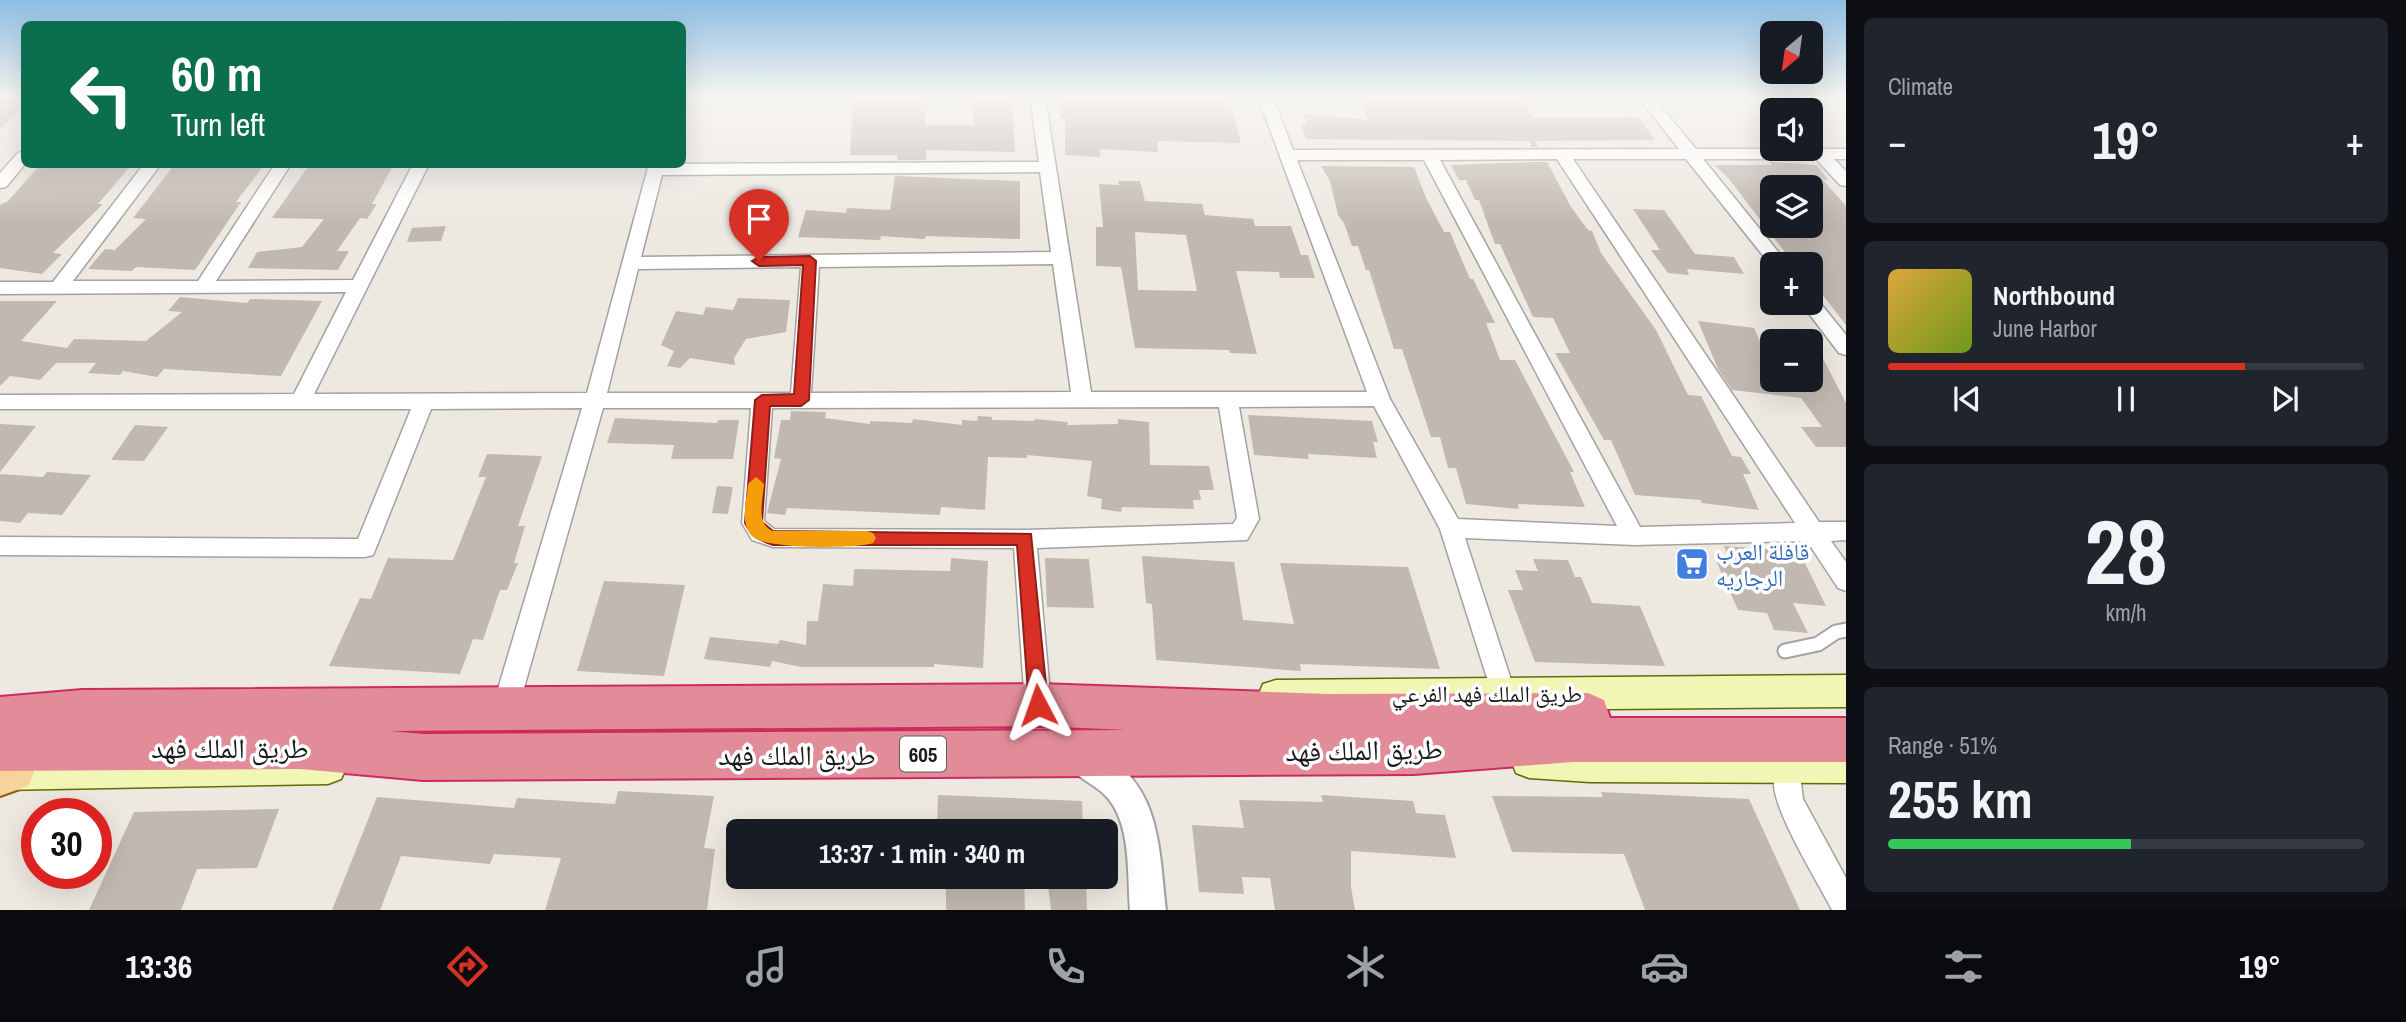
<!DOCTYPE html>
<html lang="en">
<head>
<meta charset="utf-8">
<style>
	:root { --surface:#171b24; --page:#20242c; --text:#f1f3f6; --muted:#9ea1a6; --line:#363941; --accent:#d93025 }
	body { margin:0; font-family:"Archivo Narrow","Noto Naskh Arabic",sans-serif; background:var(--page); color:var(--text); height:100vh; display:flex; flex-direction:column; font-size:26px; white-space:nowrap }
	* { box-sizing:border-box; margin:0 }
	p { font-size:23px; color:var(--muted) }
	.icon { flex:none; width:38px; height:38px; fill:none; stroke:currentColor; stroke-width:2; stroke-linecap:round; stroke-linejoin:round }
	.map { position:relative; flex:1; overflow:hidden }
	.drawer { display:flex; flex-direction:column; gap:18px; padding:18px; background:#0d0f14; width:560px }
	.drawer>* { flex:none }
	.top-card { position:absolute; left:21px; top:21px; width:665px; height:147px; border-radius:10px; box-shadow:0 7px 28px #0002; background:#0b6e4f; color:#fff; overflow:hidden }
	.needle { width:46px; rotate:209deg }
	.controls { position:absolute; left:1760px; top:21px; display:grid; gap:14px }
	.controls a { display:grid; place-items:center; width:63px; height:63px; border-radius:10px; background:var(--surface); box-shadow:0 7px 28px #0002; font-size:35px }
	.speed { position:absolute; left:21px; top:798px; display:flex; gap:14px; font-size:35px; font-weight:700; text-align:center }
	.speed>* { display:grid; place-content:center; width:91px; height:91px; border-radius:50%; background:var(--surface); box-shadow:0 7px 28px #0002; line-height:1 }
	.speed .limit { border:10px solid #d22; background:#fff; color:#111 }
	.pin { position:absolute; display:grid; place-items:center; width:60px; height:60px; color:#fff; margin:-72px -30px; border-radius:50% 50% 50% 0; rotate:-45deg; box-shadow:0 0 7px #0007 }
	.pin .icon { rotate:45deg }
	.me { position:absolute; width:77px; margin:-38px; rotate:356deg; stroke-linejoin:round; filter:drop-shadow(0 0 5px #0008) }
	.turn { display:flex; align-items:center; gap:24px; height:147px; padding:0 35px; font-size:32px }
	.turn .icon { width:91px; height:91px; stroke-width:2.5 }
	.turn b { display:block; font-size:49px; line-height:60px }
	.big { font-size:52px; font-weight:700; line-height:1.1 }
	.drawer .card { flex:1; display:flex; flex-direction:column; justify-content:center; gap:10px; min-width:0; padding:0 24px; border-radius:10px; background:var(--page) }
	.drawer .dial { align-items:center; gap:0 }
	.dial b { font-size:91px; line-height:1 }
	.song { display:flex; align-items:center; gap:21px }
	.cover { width:84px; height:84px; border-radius:10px; background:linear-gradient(135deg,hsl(40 70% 55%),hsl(80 70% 35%)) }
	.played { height:7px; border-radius:4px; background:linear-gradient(90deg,var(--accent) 75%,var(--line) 75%) }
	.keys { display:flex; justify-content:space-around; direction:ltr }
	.heat { display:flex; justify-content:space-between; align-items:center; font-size:38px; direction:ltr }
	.charge { height:10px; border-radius:5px; background:linear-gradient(90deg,#34c759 51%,var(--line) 0) }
	.trip { position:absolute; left:726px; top:819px; width:392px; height:70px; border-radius:10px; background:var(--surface); box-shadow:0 7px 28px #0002; font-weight:700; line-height:70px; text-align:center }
	.dock { display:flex; height:112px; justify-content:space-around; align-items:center; background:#090b0e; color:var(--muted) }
	.dock .icon { width:49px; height:49px }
	.dock .active { color:var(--accent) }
	.dock b { font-size:32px; color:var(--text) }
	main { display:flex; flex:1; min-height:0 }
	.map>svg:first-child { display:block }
</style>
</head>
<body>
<main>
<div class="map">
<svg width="1846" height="910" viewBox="0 0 1846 910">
	<rect width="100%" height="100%" fill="#ede9e1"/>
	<path fill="#c1b8b1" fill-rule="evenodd" d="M0 97H24V105L0 129Z
		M853 97H928L925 125H974L972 97H1012L1015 152 926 150V160H897V155H850Z
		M1059 97H1228L1241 143 1157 141 1158 152 1100 149V157L1065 155V118H1060Z
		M1359 97H1523L1533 118 1638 117 1655 140 1534 141 1538 147H1531V141L1306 139 1301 125H1307L1304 114 1368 120Z
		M1531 162H1547L1571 207 1588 230 1592 231 1601 253 1656 330 1688 395 1701 396 1732 456 1741 457 1751 474H1743L1759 510 1702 503 1700 500 1635 495 1611 440H1604L1555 353H1570L1553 318 1533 317 1500 244H1495L1479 200H1475L1466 180H1459L1451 165Z
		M1770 162 1817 165 1828 180H1823L1846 206V325L1811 280V264H1794L1729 179 1715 165H1772ZM1773 187H1811V230L1773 227Z
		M41 164H132L98 204H103L53 253 62 254 42 274 0 268V205L8 201Z
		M175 164H265L236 202H241L195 270 136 267 132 271 88 269 105 249 115 250 146 219 133 218Z
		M310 164H394L372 204H377L367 219 360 218 337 251H349L338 270 248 268 257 252 302 247 324 219 272 218Z
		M1321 166 1414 167 1427 200 1444 232H1450L1470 279H1473L1495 323H1486L1500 360H1515L1574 472H1570L1585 507 1518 504 1519 509 1466 504 1456 468H1448L1440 437H1431L1402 349H1394L1369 270H1366L1358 246H1352L1344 223 1338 215 1330 181Z
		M895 176 1020 181V239L926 236 925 239 881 236 880 240 798 237 806 210 846 213 847 208 890 210Z
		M1118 181H1140L1145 201 1202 204 1205 215 1253 219 1255 226H1291L1301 255H1308L1315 278H1280L1279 272 1236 271 1257 354 1230 353 1229 350 1135 348 1121 267 1096 266V227H1103L1099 184 1119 185ZM1135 232 1186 235 1197 291 1138 290Z
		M1633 209 1664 210 1695 254 1734 257 1744 274 1687 269 1689 275 1668 273 1651 250H1660Z
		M446 226 441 241 407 242 412 228Z
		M180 297 247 303 250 299 322 301 281 376 164 369 157 377 123 371 120 375 88 373 96 363H56L40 380 10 376 0 386V301H57L21 341 67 348 74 339 146 341 182 312 168 311Z
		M738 298 790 300 786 332 746 339 734 358 735 365 690 358 680 368 667 366 674 351 661 345 676 311 703 315 706 307 733 310Z
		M1698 321 1754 328 1762 346 1773 347V380H1811V335L1846 403V447H1816L1801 427H1822L1801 398 1732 390 1718 369Z
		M791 411 826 412 825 418 870 424V421L912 423 913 419 962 425V420L977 421 978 416 992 417V420L1034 421 1035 419 1068 422 1067 425 1118 424V419L1149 422 1150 465 1209 466 1214 490H1199L1201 500H1193L1194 509 1122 507 1121 512 1101 509 1102 499 1087 496 1092 461 1027 455V458L988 457 985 510 941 507 940 515 787 508 785 515 767 513 781 459 774 458 781 420H790Z
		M1248 415 1372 421 1378 442H1373L1377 458 1308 454 1309 459 1254 455Z
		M615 418 717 423 718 420H739L733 459H671L674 445 607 443Z
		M0 424 36 426 0 472Z
		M135 425 168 427 144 461 111 460Z
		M487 454 542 456 518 526H525L514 563H518L507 590H500L483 640 473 639 460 674 329 666 360 598 371 599 388 558 453 560 486 477H478Z
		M47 472 91 475 62 515 28 513 20 523 0 521V474L43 477Z
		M717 486 733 487 728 514 712 513Z
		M1724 546 1799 551 1826 606 1793 603 1808 633 1774 630 1767 613 1738 610 1714 556 1729 557Z
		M1142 556 1234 562 1243 620 1294 624 1280 563 1408 567 1440 669 1300 664 1301 671 1156 660 1152 604 1146 603Z
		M951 558 988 561 983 668 934 664V667H801L772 661 770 667 704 659 710 637 778 644 780 640 806 645 807 621H818L823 584 853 586 854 569 950 571Z
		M1045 558 1089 559 1094 608 1047 607Z
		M1533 559 1568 560 1575 577H1581L1592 603 1640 606 1665 666 1535 662 1508 590H1523L1515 570 1538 571Z
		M604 581 685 585 664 676 577 671Z
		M618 791 714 796 704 848 715 849 707 910H545L561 858 494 854 490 864 401 856 380 910H332L377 797 514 808 517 798 615 804Z
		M1601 792 1749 799 1800 910H1645L1624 854 1512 852 1492 796 1603 797Z
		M938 795 1082 801 1083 831H937Z
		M1321 795 1413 801 1416 813 1445 815 1456 858 1351 851V887L1355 910H1275L1270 878 1242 877 1244 894 1199 892 1192 825 1244 828 1239 800 1323 802Z
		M279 809 257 868 197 869 181 910H89L134 812Z
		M946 877H1024L1025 910H946Z
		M1047 877H1086L1087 910H1051Z"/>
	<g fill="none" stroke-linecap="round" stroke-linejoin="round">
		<defs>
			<path id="service" d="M1785 651 1818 644 1836 632 1846 630"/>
			<path id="minor" d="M1030 97H1045L1091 392H1367L1258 97H1273L1293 150 1679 149 1638 97H1653L1696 149H1846V159H1834L1846 171V186L1840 185 1816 159H1703L1788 264H1773V268L1686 159H1573L1819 522H1846V540L1831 541 1846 562V591L1838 588 1807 541 1634 545 1465 538 1515 692 1512 700 1503 703 1494 700 1440 529 1374 406 1239 407 1259 519 1247 540 1037 548 1051 705 1047 713 1038 717 1029 713 1025 705 1014 548 773 547 752 540 742 523 751 408H603L518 709 514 717 505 721 496 717 492 709 582 408 431 409 376 548 373 555 365 557 0 555V537L358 539 411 409H0V395L294 394 346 292 0 294V282H53L144 164H161L73 281H198L275 164H291L216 281 353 280 413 164H429L314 394 587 393 649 164 1039 162ZM1557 159 1795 523 1640 527 1440 160ZM1297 160H1424L1617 526 1458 519 1390 399ZM1040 172 1051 252 641 257 662 175ZM1053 264 1071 392 811 393 819 267ZM801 267 791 393H607L638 269ZM1219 407 1237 518 1233 524 1025 530 774 529 764 521 772 408Z
				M24 151 25 164 6 187 0 188V173L18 153Z
				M1811 297 1817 299 1846 335V355L1839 353 1801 303H1811Z
				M1799 752 1808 756 1812 765 1801 783 1803 799 1846 878V910H1832C1818 882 1771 808 1774 780 1775 767 1789 757 1799 752Z"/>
			<path id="tertiary" d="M1082 744C1160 775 1158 837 1166 910H1130C1127 875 1132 822 1105 795 1092 782 1073 777 1066 760L1070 749Z"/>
			<path id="secondary" d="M1846 675V707L1276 712 1263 708 1258 696 1263 684 1276 680Z
				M1529 742 1590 746 1846 747V783L1590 782 1529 778 1516 773 1511 760 1516 747Z
				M328 748 341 753 347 766 341 779 328 784 0 790V754Z"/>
			<path id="primary" d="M13 752 28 758 34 772 28 786 0 796V756Z"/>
			<path id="motorway" d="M1038 684 1328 694 1588 693 1604 700 1610 718H1846V762H1573L1414 774 423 780 300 769 0 771V697L82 690ZM1038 726 1127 730 423 734 391 731Z"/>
		</defs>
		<use href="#service" stroke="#a2a2a2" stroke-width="17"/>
		<use href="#minor" stroke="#a2a2a2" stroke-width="3"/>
		<use href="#tertiary" stroke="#a2a2a2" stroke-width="4"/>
		<use href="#secondary" stroke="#5f6c08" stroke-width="3"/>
		<use href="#primary" stroke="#8d6405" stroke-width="4"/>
		<use href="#motorway" stroke="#cf2a5e" stroke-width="4"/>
		<use href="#service" stroke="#fff" stroke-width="13"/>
		<use href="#minor" fill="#fff" fill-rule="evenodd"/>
		<use href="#tertiary" fill="#fff" fill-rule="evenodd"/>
		<use href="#secondary" fill="#f2f6b5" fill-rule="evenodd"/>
		<use href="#primary" fill="#f8d29b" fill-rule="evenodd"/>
		<use href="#motorway" fill="#e28b99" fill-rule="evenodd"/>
	</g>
	<linearGradient id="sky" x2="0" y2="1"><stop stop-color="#8cbee2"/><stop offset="0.43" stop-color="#f7f5f2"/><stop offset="1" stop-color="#f7f5f2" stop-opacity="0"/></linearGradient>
	<rect width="1846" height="225" fill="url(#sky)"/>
	<path fill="#d93025" stroke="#8d1f18" stroke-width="2" d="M810 256 816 261 809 400 801 406H770L762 522 773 531 1031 534 1048 705 1045 712 1038 714 1032 712 1029 705 1017 545H773C759 540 752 537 745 523L755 400 762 395 794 394 803 265 759 266 752 261 759 257Z"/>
	<path fill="#f59e0b" d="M756 477 764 484C763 500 755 524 773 531H867L873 533 876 538 873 543C856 549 766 549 753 537 739 524 747 500 748 484Z"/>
	<defs>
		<symbol id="supermarket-square" viewBox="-11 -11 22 22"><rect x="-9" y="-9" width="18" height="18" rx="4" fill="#3f7fe0" stroke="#fff"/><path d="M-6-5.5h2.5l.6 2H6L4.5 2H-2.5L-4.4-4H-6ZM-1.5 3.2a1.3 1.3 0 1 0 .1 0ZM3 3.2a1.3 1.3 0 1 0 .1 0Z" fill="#fff"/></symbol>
	</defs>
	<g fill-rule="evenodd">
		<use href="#supermarket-square" x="1673" y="545" width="38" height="38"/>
	</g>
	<g text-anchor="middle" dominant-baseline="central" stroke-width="7" stroke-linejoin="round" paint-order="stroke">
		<rect fill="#fff" stroke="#5f5f5f" stroke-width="2" x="900" y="736.5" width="46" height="35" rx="5"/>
		<g font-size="21" font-weight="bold" fill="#1b1b1b">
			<text x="923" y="754">605</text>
		</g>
		<g font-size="23" fill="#366cbe" stroke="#fff" text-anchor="start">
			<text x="1716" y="551">قافلة العرب<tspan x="1716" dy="26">الرجاريه</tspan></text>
		</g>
		<g font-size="23" fill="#1b1b1b" stroke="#fff">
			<text x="1487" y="693">طريق الملك فهد الفرعي</text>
		</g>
		<g font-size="28" fill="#1b1b1b" stroke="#fff">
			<text x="230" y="748">طريق الملك فهد</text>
			<text transform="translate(1364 750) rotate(-1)">طريق الملك فهد</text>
			<text x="797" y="755">طريق الملك فهد</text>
		</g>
	</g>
</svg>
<div class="controls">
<a><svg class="needle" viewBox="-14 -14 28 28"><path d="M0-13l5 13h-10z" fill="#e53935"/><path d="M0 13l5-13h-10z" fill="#9ea1a6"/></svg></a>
<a><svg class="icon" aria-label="sound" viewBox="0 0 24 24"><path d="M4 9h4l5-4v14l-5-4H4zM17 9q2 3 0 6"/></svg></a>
<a><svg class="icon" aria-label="layers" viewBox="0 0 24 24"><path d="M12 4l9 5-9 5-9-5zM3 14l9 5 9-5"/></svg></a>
<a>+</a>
<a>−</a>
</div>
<div class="speed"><div class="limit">30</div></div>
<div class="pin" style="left:759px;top:261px;background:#d93025"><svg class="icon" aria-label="arrive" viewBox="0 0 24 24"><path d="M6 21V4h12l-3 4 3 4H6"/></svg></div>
<svg class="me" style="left:1038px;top:705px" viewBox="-20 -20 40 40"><path d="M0-17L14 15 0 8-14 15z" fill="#d93025" stroke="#fff" stroke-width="4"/></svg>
<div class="trip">13:37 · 1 min · 340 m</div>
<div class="top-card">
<div class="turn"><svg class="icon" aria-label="left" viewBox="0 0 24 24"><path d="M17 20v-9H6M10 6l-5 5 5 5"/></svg><div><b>60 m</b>Turn left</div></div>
</div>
</div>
<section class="drawer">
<div class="card"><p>Climate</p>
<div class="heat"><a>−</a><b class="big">19°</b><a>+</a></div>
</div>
<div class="card">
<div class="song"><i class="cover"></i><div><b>Northbound</b><p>June Harbor</p></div></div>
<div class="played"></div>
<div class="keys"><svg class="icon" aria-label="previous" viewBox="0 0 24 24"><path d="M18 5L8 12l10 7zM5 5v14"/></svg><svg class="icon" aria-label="pause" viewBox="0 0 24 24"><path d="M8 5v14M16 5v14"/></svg><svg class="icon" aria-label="next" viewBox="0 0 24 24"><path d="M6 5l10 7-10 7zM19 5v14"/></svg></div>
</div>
<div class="card dial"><b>28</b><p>km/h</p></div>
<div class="card"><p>Range · 51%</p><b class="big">255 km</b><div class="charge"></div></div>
</section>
</main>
<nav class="dock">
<b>13:36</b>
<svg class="icon active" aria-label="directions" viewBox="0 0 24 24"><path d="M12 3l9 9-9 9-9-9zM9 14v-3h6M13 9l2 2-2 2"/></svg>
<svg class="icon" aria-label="music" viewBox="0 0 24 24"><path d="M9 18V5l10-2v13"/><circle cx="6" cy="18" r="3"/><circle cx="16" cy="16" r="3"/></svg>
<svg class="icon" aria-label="phone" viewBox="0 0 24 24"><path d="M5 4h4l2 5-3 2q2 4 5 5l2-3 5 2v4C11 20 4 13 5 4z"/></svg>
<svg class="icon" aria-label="climate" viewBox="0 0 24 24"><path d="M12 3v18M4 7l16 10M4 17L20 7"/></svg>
<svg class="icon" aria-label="car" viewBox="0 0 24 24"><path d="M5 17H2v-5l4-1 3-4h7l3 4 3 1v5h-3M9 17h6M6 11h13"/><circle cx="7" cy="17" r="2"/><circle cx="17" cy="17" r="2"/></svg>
<svg class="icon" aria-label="filters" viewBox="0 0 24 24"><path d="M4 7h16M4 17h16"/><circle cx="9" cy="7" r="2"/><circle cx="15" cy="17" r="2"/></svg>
<b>19°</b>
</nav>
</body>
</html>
